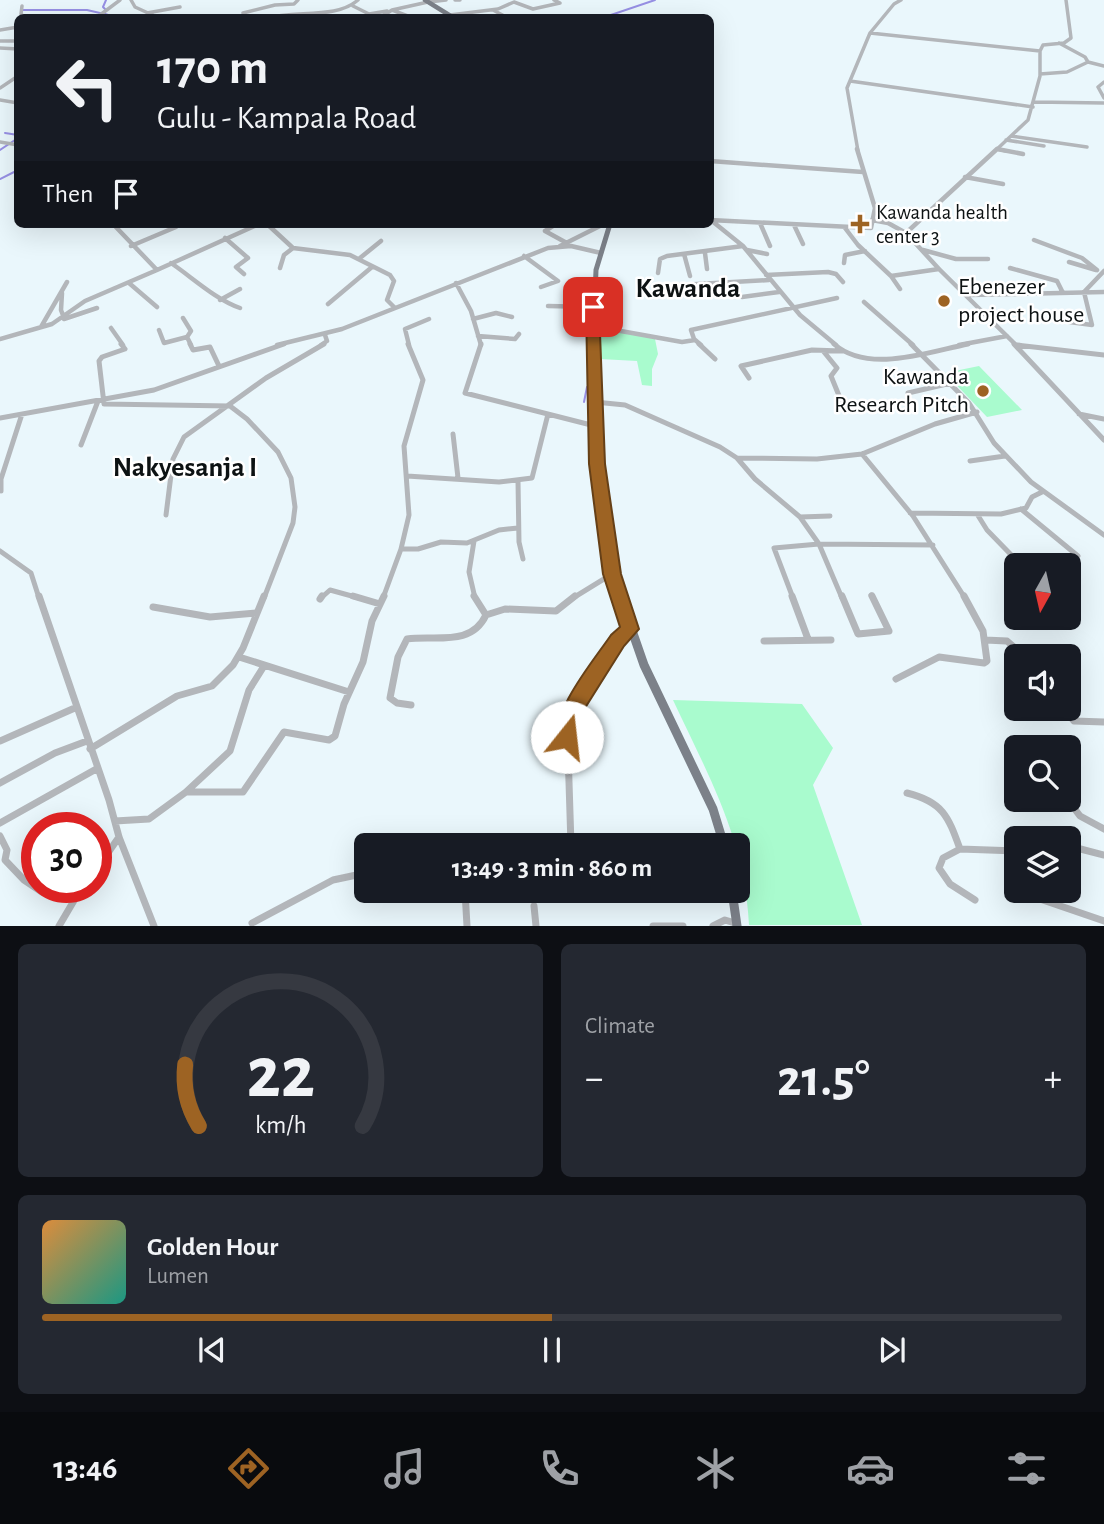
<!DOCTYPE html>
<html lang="en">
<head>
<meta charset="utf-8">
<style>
	:root { --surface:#171b24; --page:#242831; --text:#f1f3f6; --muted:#9ea1a6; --line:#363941; --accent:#9d6323 }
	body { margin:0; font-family:"Alegreya Sans",sans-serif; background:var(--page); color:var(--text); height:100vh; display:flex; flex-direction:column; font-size:26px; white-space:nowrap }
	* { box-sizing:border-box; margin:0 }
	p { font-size:23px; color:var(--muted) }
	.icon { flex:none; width:38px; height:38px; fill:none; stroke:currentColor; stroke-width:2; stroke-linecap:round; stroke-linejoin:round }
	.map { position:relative; height:926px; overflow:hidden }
	.drawer { display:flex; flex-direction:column; gap:18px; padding:18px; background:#0d0f14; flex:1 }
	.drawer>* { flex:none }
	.hud { position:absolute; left:14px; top:14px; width:700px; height:214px; border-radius:10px; box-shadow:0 7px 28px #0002; background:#171b24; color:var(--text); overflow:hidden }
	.needle { width:46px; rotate:188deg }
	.buttons { position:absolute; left:1004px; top:553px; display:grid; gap:14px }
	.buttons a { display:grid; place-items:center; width:77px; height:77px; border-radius:10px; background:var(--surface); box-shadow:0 7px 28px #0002; font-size:35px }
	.speed { position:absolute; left:21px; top:812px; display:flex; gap:14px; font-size:35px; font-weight:700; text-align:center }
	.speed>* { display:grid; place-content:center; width:91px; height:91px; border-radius:50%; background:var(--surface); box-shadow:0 7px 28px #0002; line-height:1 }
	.speed .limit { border:10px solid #d22; background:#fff; color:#111 }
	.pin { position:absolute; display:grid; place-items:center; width:60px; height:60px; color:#fff; margin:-30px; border-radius:14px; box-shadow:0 4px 10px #0006 }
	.me { position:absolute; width:77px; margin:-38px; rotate:16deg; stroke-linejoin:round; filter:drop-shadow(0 0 5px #0008) }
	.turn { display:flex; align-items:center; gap:24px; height:147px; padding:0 28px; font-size:32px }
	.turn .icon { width:91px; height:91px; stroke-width:2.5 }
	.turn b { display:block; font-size:49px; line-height:60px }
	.then { display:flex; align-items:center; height:66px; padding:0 28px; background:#0003; gap:14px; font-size:26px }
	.big { font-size:52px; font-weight:700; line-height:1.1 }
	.drawer .tile { flex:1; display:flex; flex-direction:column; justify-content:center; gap:10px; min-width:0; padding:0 24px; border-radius:10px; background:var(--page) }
	.drawer .dial { align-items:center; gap:0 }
	.dial svg { height:182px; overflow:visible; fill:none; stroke:var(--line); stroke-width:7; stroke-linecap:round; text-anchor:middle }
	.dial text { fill:var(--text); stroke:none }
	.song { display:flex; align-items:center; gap:21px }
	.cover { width:84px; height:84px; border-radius:10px; background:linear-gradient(135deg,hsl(30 70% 55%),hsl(170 70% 35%)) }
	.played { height:7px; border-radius:4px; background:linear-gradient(90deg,var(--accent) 50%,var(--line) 50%) }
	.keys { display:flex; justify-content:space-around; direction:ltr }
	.heat { display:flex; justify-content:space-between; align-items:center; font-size:38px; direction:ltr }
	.drawer .tiles { flex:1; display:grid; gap:18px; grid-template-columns:1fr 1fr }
	.tile:last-child { grid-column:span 2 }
	.trip { position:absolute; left:354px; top:833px; width:396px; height:70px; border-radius:10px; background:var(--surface); box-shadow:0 7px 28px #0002; font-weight:700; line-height:70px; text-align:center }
	.tabs { display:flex; height:112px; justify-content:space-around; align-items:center; background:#090b0e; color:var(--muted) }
	.tabs .icon { width:49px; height:49px }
	.tabs .selected { color:var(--accent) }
	.tabs b { font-size:32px; color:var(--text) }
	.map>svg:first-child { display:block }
</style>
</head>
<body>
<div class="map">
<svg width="1104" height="926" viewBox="0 0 1104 926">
	<rect width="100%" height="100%" fill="#eaf7fc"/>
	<path fill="#a9fbce" d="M598 327 655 339 658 354 652 369V386L642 385 637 361 600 359Z
		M979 366 1022 410 987 417 945 373Z
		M673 700 802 704 833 748 813 785 862 925H749C745 839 709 777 673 700Z"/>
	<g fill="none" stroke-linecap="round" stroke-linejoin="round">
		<path stroke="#9790e5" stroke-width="2" d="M105 9 103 7 106 0
			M22 10H87L100 13
			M105 14 118 18
			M602 18 655 0
			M5 133 18 135
			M0 150 18 138
			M0 179 18 170
			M584 402 587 387"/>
		<path stroke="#b3b6ba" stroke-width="3.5" d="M131 0 135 7 159 18
			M455 0H460
			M429 2 446 0
			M22 6 21 14 26 18
			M353 6 369 14 387 11
			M392 10 413 18
			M493 10 508 18
			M147 13 180 7
			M243 13 275 5 294 4 298 0
			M450 15 498 9 514 2 533 9 560 3 554 0
			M96 18 120 0
			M267 18C296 10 337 19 358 0
			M380 18 392 10 428 2
			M0 30 18 27
			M870 33 894 4 901 0
			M0 41H18
			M0 48 18 49
			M1040 51 1043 45 1064 43 1071 38 1066 0
			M1088 62 1104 66
			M1040 74 1067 72 1088 62 1085 57 1059 43
			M850 81 1033 107
			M1104 82 1098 87 1104 98
			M0 88 18 76
			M0 100 18 103
			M1034 102 1104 103
			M1011 136 1087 147
			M1006 140 1044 146
			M0 142 18 145
			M997 149 1006 151
			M858 151 847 88 870 33 1040 51
			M995 151 1028 120 1040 76V51"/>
		<path stroke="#b3b6ba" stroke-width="4.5" d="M997 149 1023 154
			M710 161 863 172
			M965 177 1003 184
			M710 220 871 228 875 208 857 149
			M872 220 888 223 906 233
			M712 221 743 246 800 315 836 345
			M760 223 770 246
			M267 224 293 248 350 255 390 275 394 281 387 300 395 308
			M556 224 545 231 565 242
			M794 225 803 244
			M845 228 858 245 891 276 939 269 1016 345
			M225 238 248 258 236 267 244 274
			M1034 240 1082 258 1097 270
			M131 246 176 227
			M560 246 604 224
			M747 250 767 254
			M923 250 956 259H988
			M705 253 707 269
			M684 254 690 276
			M524 256 558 281 541 287
			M360 258 381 241
			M1069 262 1096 270
			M171 263C193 278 215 299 240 308
			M844 263 845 255 865 251
			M280 268 284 255 293 248
			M1010 268 1057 281 1063 293
			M939 269 906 233 997 149
			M157 270 259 224
			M658 273 660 259 667 256 743 246
			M766 275 828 272 836 274 843 282
			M891 276 900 289
			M129 283 157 307
			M456 283 471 311 481 345
			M662 286 769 280
			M62 293 61 310 64 318
			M969 295 1104 292
			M742 297 779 292
			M220 300 240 289
			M864 302 913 345
			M328 304 372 267
			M548 306 593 307
			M183 318 191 331 187 337 191 345
			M64 319 97 308
			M473 319 496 313 512 317
			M1062 321 1092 325 1084 292 1104 271
			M593 326 682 342 695 340
			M41 327 67 282
			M111 328 123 345
			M159 330 164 343 187 337
			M478 336 515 339 519 334
			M0 339 52 324 85 301 157 270 113 224
			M277 345 342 329 548 248 571 246 601 253
			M321 345 327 341 325 335
			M409 345 405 329 429 319
			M701 345 694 339 691 330 837 298
			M959 345 1007 336
			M1016 345H1020"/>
		<path stroke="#b3b6ba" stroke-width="5" d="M121 344 125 349 102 357 99 361 104 404 230 406 247 419 278 452 291 478 295 507 293 523 264 598
			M190 344 193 350 210 347 219 366
			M481 344 465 393 595 426
			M699 344 715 359
			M834 344C868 374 928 352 968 344
			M911 344 969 403 994 443 1031 482 1104 535
			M1014 344 1104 440
			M1016 345 1104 355
			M824 352 837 368 831 376 842 403
			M749 378 741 366 812 350 842 351
			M908 393 951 383
			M595 402 625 405 720 447 737 458 755 479 800 517 830 516
			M1079 414 1104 419
			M0 418 154 390 284 344
			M453 434 458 478
			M81 445 98 401
			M862 454 913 516 965 598
			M737 458 817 459 862 454 935 424 977 412
			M970 461 1005 456
			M407 476 499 482 532 478 548 414
			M518 481 519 542 523 559
			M1 491V479L22 414
			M1021 509 1078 556 1069 566
			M910 513 1001 514 1026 508 1032 497 1042 492
			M977 514 987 530 1021 565
			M166 515 173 459 184 437 266 378 324 344
			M800 517 819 544 842 598
			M474 541 469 572 475 598
			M401 549H418L441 542 467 543 499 530 518 528
			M0 551 31 573 39 598
			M871 595 873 598
			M321 598 330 590 359 598
			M383 598 401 549 409 515 404 446 423 380 408 344
			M573 598 612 574
			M793 598 774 548 819 544 933 545"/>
		<path stroke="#b3b6ba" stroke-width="7" d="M39 596 109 800 119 837 154 926
			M353 596 380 604
			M474 596 486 615
			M792 596 808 639
			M842 596 858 634 889 631 872 596
			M320 599 322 596
			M153 607 210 617 257 613
			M985 640 1007 641 1024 656
			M764 641 831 640
			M239 657 349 692
			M896 679 939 657 984 663 987 661 983 631 964 596
			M411 705 397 703 390 698 398 657 407 639C436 635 471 647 486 615L505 609 556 611 575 596
			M1064 709 1074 721 1104 722
			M0 741 77 707
			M90 749 177 696 212 686 233 665 243 648 264 596
			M0 783 55 753 87 741
			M186 792 230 751 249 690 264 666
			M907 793C943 802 948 816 960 849
			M1068 800 1080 816 1104 829
			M115 821 149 819 186 792H243L284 732 329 740 335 736 344 704 363 662 372 621 384 596
			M0 823 98 768
			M0 836 7 850 5 860 24 880 42 892
			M571 845 567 719 618 640 630 630
			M1069 846 1104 855
			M96 870 119 837
			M465 891 467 926
			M1037 898 1104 921
			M975 900 950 884 939 868 943 858 960 849 1017 851
			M534 906 536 926
			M252 923 333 880 366 873
			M59 926 82 887
			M653 926H683
			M713 926 725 920 735 923"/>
		<path stroke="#7c8189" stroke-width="4.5" d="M425 0 454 18"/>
		<path stroke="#7c8189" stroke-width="5" d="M593 345 596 270 610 224"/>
		<path stroke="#7c8189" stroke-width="7" d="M593 344 596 453 612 574 621 598"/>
		<path stroke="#7c8189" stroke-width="9" d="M620 596 644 665 713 809 724 845
			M732 891 737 926"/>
	</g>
	<path fill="#9d6323" stroke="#664017" stroke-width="2" d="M593 303 599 307 605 464 621 574 639 629 624 646 580 716 574 743 567 746 560 743C547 715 595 659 611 635L620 627 603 574 589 464 586 307Z"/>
	<g fill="#9d6323" stroke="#fff" stroke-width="2.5">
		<path d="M856.5 213.5h7v7h7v7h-7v7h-7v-7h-7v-7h7z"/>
		<circle cx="944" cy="301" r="7"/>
		<circle cx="983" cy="391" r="7"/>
	</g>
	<g text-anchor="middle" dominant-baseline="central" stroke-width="5" stroke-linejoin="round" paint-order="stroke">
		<g font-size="21" fill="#0d1213" stroke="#fff" text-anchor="start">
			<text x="876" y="212">Kawanda health<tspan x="876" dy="24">center 3</tspan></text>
		</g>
		<g font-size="24" fill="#0d1213" stroke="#fff" text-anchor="start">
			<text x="958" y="287">Ebenezer<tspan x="958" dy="28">project house</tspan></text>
			<text x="969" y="377" text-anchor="end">Kawanda<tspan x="969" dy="28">Research Pitch</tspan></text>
		</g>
		<g font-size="28" font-weight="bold" fill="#0d1213" stroke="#fff">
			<text x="688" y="289">Kawanda</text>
			<text x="185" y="468">Nakyesanja I</text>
		</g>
	</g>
</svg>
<div class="buttons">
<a><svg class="needle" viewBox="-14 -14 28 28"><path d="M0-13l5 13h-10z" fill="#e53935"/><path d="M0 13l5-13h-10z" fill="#9ea1a6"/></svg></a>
<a><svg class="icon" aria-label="sound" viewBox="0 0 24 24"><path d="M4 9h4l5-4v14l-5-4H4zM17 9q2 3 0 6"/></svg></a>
<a><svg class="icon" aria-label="search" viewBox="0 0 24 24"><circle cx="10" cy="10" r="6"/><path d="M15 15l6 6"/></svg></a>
<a><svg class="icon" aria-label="layers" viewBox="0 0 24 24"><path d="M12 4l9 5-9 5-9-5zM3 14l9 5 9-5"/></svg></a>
</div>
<div class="speed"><div class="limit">30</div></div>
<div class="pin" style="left:593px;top:307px;background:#d93025"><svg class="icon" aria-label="arrive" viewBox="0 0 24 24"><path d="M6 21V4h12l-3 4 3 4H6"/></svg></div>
<svg class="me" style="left:567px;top:737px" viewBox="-20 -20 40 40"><circle r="19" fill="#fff"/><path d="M0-13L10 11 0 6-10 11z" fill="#9d6323"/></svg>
<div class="trip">13:49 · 3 min · 860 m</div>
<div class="hud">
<div class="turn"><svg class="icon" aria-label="left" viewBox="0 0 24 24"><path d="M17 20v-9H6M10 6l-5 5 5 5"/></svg><div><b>170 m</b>Gulu - Kampala Road</div></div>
<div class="then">Then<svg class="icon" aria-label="arrive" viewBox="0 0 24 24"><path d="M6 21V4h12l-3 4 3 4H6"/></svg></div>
</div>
</div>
<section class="drawer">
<div class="tiles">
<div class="tile dial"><svg viewBox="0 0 100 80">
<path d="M14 69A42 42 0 1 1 86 69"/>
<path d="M14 69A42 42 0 0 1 8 42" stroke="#9d6323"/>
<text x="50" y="56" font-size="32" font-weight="700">22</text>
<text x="50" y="72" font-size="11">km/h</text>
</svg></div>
<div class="tile"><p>Climate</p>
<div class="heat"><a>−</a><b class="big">21.5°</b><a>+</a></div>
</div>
<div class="tile">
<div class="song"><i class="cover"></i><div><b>Golden Hour</b><p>Lumen</p></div></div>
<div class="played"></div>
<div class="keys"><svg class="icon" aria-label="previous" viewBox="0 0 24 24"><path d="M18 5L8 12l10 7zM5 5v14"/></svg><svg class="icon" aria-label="pause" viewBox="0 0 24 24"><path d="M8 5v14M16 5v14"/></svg><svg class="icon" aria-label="next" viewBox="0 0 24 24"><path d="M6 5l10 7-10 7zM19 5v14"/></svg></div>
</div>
</div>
</section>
<nav class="tabs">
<b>13:46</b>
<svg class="icon selected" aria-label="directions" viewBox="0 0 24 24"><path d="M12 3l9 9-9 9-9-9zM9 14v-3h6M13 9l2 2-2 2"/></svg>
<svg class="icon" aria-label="music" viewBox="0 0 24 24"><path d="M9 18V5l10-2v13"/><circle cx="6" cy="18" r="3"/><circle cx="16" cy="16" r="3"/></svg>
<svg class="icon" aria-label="phone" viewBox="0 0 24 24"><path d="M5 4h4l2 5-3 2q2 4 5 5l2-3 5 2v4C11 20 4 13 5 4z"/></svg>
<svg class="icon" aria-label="climate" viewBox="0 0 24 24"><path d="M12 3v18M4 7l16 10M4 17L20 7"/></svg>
<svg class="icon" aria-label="car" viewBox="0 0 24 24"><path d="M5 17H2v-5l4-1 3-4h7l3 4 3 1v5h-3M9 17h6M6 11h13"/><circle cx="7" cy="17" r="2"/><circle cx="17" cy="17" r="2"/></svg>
<svg class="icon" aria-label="filters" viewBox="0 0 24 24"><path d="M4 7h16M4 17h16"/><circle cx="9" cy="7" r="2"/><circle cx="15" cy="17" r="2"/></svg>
</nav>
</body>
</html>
